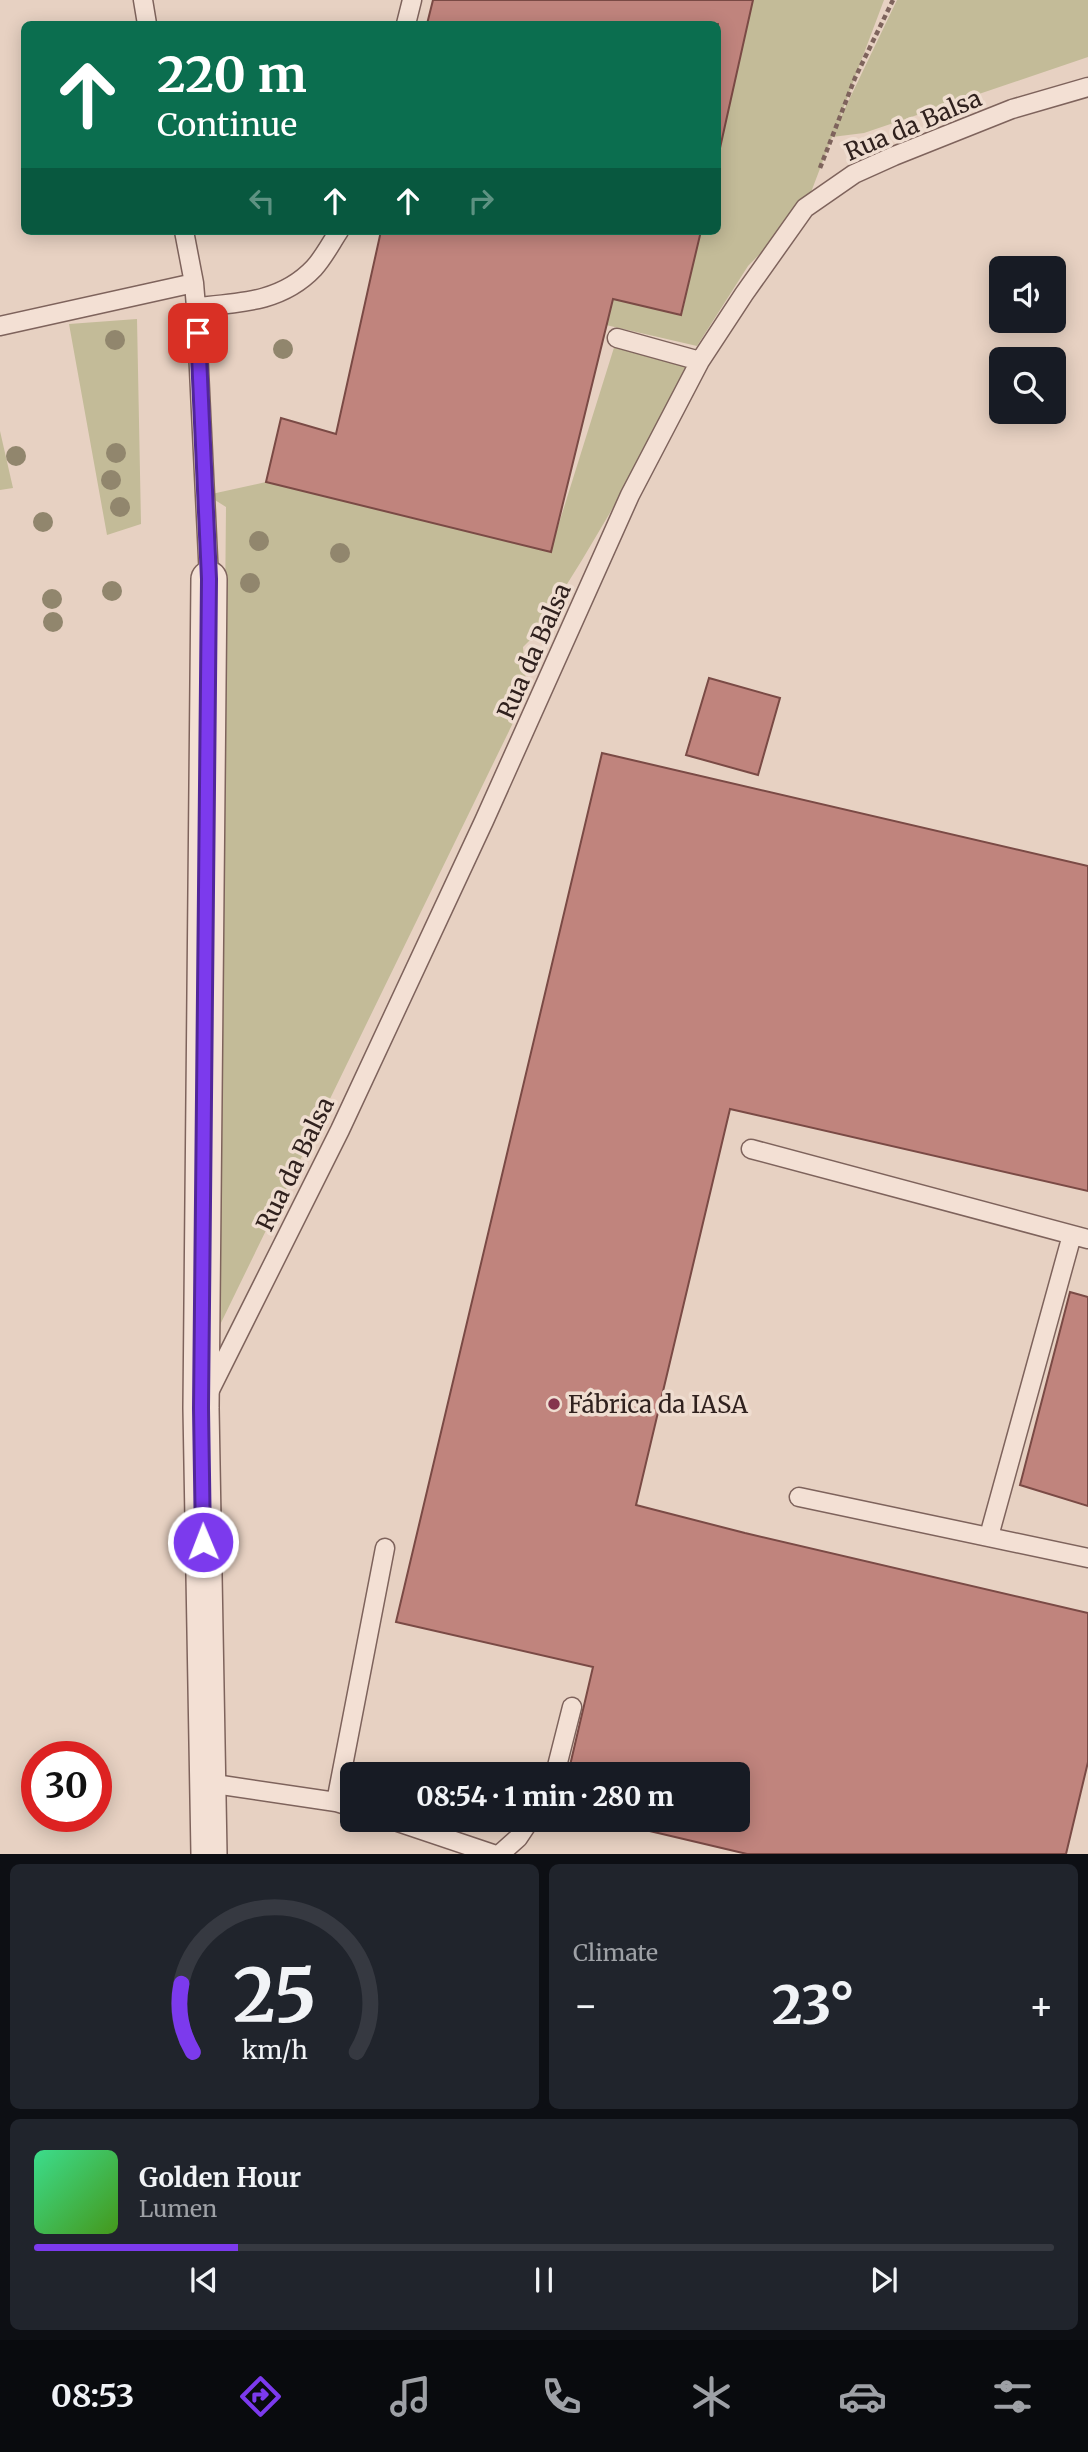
<!DOCTYPE html>
<html lang="en">
<head>
<meta charset="utf-8">
<style>
	:root { --surface:#171b24; --page:#20242c; --text:#f1f3f6; --muted:#9ea1a6; --line:#363941; --accent:#7c3aed }
	body { margin:0; font-family:Merriweather,serif; background:var(--page); color:var(--text); height:100vh; display:flex; flex-direction:column; font-size:26px; white-space:nowrap }
	* { box-sizing:border-box; margin:0 }
	p { font-size:23px; color:var(--muted) }
	.icon { flex:none; width:38px; height:38px; fill:none; stroke:currentColor; stroke-width:2; stroke-linecap:round; stroke-linejoin:round }
	.map { position:relative; height:1854px; overflow:hidden }
	.drawer { display:flex; flex-direction:column; gap:10px; padding:10px; background:#0d0f14; flex:1 }
	.drawer>* { flex:none }
	.top-card { position:absolute; left:21px; top:21px; width:700px; height:214px; border-radius:10px; box-shadow:0 4px 18px #0003; background:#0b6e4f; color:#fff; overflow:hidden }
	.buttons { position:absolute; left:989px; top:256px; display:grid; gap:14px }
	.buttons a { display:grid; place-items:center; width:77px; height:77px; border-radius:10px; background:var(--surface); box-shadow:0 4px 18px #0003; font-size:35px }
	.speed { position:absolute; left:21px; top:1741px; display:flex; gap:14px; font-size:35px; font-weight:700; text-align:center }
	.speed>* { display:grid; place-content:center; width:91px; height:91px; border-radius:50%; background:var(--surface); box-shadow:0 4px 18px #0003; line-height:1 }
	.speed .limit { border:10px solid #d22; background:#fff; color:#111 }
	.pin { position:absolute; display:grid; place-items:center; width:60px; height:60px; color:#fff; margin:-30px; border-radius:14px; box-shadow:0 4px 10px #0006 }
	.me { position:absolute; width:77px; margin:-38px; rotate:359deg; stroke-linejoin:round; filter:drop-shadow(0 0 5px #0008) }
	.turn { display:flex; align-items:center; gap:24px; height:147px; padding:0 21px; font-size:32px }
	.turn .icon { width:91px; height:91px; stroke-width:2.5 }
	.turn b { display:block; font-size:49px; line-height:60px }
	.lanes { display:flex; align-items:center; height:66px; padding:0 21px; background:#0003; justify-content:center; gap:35px; direction:ltr }
	.lanes .off { opacity:.35 }
	.big { font-size:52px; font-weight:800; line-height:1.1 }
	.drawer .widget { flex:1; display:flex; flex-direction:column; justify-content:center; gap:10px; min-width:0; padding:0 24px; border-radius:10px; background:var(--page) }
	.drawer .dial { align-items:center; gap:0 }
	.dial svg { height:182px; overflow:visible; fill:none; stroke:var(--line); stroke-width:7; stroke-linecap:round; text-anchor:middle }
	.dial text { fill:var(--text); stroke:none }
	.song { display:flex; align-items:center; gap:21px }
	.cover { width:84px; height:84px; border-radius:10px; background:linear-gradient(135deg,hsl(150 70% 55%),hsl(100 70% 35%)) }
	.played { height:7px; border-radius:4px; background:linear-gradient(90deg,var(--accent) 20%,var(--line) 20%) }
	.keys { display:flex; justify-content:space-around; direction:ltr }
	.heat { display:flex; justify-content:space-between; align-items:center; font-size:38px; direction:ltr }
	.drawer .tiles { flex:1; display:grid; gap:10px; grid-template-columns:1fr 1fr }
	.widget:last-child { grid-column:span 2 }
	.trip { position:absolute; left:340px; top:1762px; width:410px; height:70px; border-radius:10px; background:var(--surface); box-shadow:0 4px 18px #0003; font-weight:800; line-height:70px; text-align:center }
	.menu { display:flex; height:112px; justify-content:space-around; align-items:center; background:#090b0e; color:var(--muted) }
	.menu .icon { width:49px; height:49px }
	.menu .selected { color:var(--accent) }
	.menu b { font-size:32px; color:var(--text) }
	.map>svg:first-child { display:block }
</style>
</head>
<body>
<div class="map">
<svg width="1088" height="1854" viewBox="0 0 1088 1854">
	<rect width="100%" height="100%" fill="#e7d1c2"/>
	<path fill="#c3bb98" d="M753 0H884L837 125 897 0H1088V57L864 133 832 137 805 208 748 266 697 346 606 325 613 299 682 314 701 231H718V157Z
		M137 319 141 524 107 535 69 324Z
		M617 338 700 361 582 560 536 634 523 647 527 694 218 1329 226 507 207 495 266 482 550 552Z
		M0 431 13 488 0 490Z"/>
	<path fill="#c0847d" stroke="#7a4a45" stroke-width="2" d="M433 0H753L718 157V24H427Z
		M381 231H701L681 315 613 299 551 552 266 482 281 418 336 434Z
		M709 678 780 698 758 775 686 755Z
		M602 753 1088 866V1191L730 1109 636 1505 745 1533 1088 1613V1762L1066 1854H747L603 1820H737V1774H568L593 1667 396 1622Z
		M1070 1292 1088 1297V1506L1020 1485Z"/>
	<g fill="none" stroke-linecap="round" stroke-linejoin="round">
		<defs>
			<path id="service" d="M143 0 147 24
				M406 24 412 0
				M184 231 194 283 196 307 209 579
				M196 307C240 303 282 302 314 268 324 257 331 243 339 231
				M0 326 194 283
				M617 338 700 361
				M751 1149 1088 1239
				M209 1392 340 1130 484 821 630 495 700 361 744 294 805 208 854 174 894 156 1012 109 1088 87
				M799 1497 1088 1558
				M989 1536 1072 1235
				M555 1774 572 1707
				M208 1783 336 1802 352 1807
				M336 1802 385 1548
				M392 1820 493 1854
				M500 1854 518 1838 530 1820"/>
			<path id="minor" d="M209 1854 201 1408 209 579"/>
		</defs>
		<use href="#service" stroke="#7e635c" stroke-width="21"/>
		<use href="#minor" stroke="#7e635c" stroke-width="38"/>
		<path stroke="#7e635c" stroke-width="4.5" stroke-dasharray="5 3.5" stroke-linecap="butt" d="M820 168 855 78 893 0"/>
		<use href="#service" stroke="#f3e0d4" stroke-width="18"/>
		<use href="#minor" stroke="#f3e0d4" stroke-width="35"/>
	</g>
	<g fill="#91866d">
		<circle cx="115" cy="340" r="10"/>
		<circle cx="283" cy="349" r="10"/>
		<circle cx="116" cy="453" r="10"/>
		<circle cx="16" cy="456" r="10"/>
		<circle cx="111" cy="480" r="10"/>
		<circle cx="120" cy="507" r="10"/>
		<circle cx="43" cy="522" r="10"/>
		<circle cx="259" cy="541" r="10"/>
		<circle cx="340" cy="553" r="10"/>
		<circle cx="250" cy="583" r="10"/>
		<circle cx="112" cy="591" r="10"/>
		<circle cx="52" cy="599" r="10"/>
		<circle cx="53" cy="622" r="10"/>
	</g>
	<g fill="none" stroke-linecap="round" stroke-linejoin="round">
		<defs>
			<path id="route" d="M198 333 209 579 201 1408 203 1542"/>
		</defs>
		<use href="#route" stroke="#51269a" stroke-width="18"/>
		<use href="#route" stroke="#7c3aed" stroke-width="12"/>
	</g>
	<circle fill="#85344d" stroke="#efddd0" stroke-width="2.5" cx="554" cy="1404" r="7"/>
	<g text-anchor="middle" dominant-baseline="central" stroke-width="7" stroke-linejoin="round" paint-order="stroke">
		<g font-size="24" fill="#30211e" stroke="#efddd0">
			<text transform="translate(913 125) rotate(-23)">Rua da Balsa</text>
			<text transform="translate(534 651) rotate(-66)">Rua da Balsa</text>
			<text transform="translate(295 1164) rotate(-64)">Rua da Balsa</text>
		</g>
		<g font-size="24" fill="#30211e" stroke="#efddd0" text-anchor="start">
			<text x="568" y="1404">Fábrica da IASA</text>
		</g>
	</g>
</svg>
<div class="buttons">
<a><svg class="icon" aria-label="sound" viewBox="0 0 24 24"><path d="M4 9h4l5-4v14l-5-4H4zM17 9q2 3 0 6"/></svg></a>
<a><svg class="icon" aria-label="search" viewBox="0 0 24 24"><circle cx="10" cy="10" r="6"/><path d="M15 15l6 6"/></svg></a>
</div>
<div class="speed"><div class="limit">30</div></div>
<div class="pin" style="left:198px;top:333px;background:#d93025"><svg class="icon" aria-label="arrive" viewBox="0 0 24 24"><path d="M6 21V4h12l-3 4 3 4H6"/></svg></div>
<svg class="me" style="left:203px;top:1542px" viewBox="-20 -20 40 40"><circle r="17" fill="#7c3aed" stroke="#fff" stroke-width="3"/><path d="M0-11L8 9 0 5-8 9z" fill="#fff"/></svg>
<div class="trip">08:54 · 1 min · 280 m</div>
<div class="top-card">
<div class="turn"><svg class="icon" aria-label="ahead" viewBox="0 0 24 24"><path d="M12 20V5M6 11l6-6 6 6"/></svg><div><b>220 m</b>Continue</div></div>
<div class="lanes"><svg class="icon off" aria-label="left" viewBox="0 0 24 24"><path d="M17 20v-9H6M10 6l-5 5 5 5"/></svg><svg class="icon" aria-label="ahead" viewBox="0 0 24 24"><path d="M12 20V5M6 11l6-6 6 6"/></svg><svg class="icon" aria-label="ahead" viewBox="0 0 24 24"><path d="M12 20V5M6 11l6-6 6 6"/></svg><svg class="icon off" aria-label="right" viewBox="0 0 24 24"><path d="M7 20v-9h11M14 6l5 5-5 5"/></svg></div>
</div>
</div>
<section class="drawer">
<div class="tiles">
<div class="widget dial"><svg viewBox="0 0 100 80">
<path d="M14 69A42 42 0 1 1 86 69"/>
<path d="M14 69A42 42 0 0 1 9 39" stroke="#7c3aed"/>
<text x="50" y="56" font-size="32" font-weight="700">25</text>
<text x="50" y="72" font-size="11">km/h</text>
</svg></div>
<div class="widget"><p>Climate</p>
<div class="heat"><a>−</a><b class="big">23°</b><a>+</a></div>
</div>
<div class="widget">
<div class="song"><i class="cover"></i><div><b>Golden Hour</b><p>Lumen</p></div></div>
<div class="played"></div>
<div class="keys"><svg class="icon" aria-label="previous" viewBox="0 0 24 24"><path d="M18 5L8 12l10 7zM5 5v14"/></svg><svg class="icon" aria-label="pause" viewBox="0 0 24 24"><path d="M8 5v14M16 5v14"/></svg><svg class="icon" aria-label="next" viewBox="0 0 24 24"><path d="M6 5l10 7-10 7zM19 5v14"/></svg></div>
</div>
</div>
</section>
<nav class="menu">
<b>08:53</b>
<svg class="icon selected" aria-label="directions" viewBox="0 0 24 24"><path d="M12 3l9 9-9 9-9-9zM9 14v-3h6M13 9l2 2-2 2"/></svg>
<svg class="icon" aria-label="music" viewBox="0 0 24 24"><path d="M9 18V5l10-2v13"/><circle cx="6" cy="18" r="3"/><circle cx="16" cy="16" r="3"/></svg>
<svg class="icon" aria-label="phone" viewBox="0 0 24 24"><path d="M5 4h4l2 5-3 2q2 4 5 5l2-3 5 2v4C11 20 4 13 5 4z"/></svg>
<svg class="icon" aria-label="climate" viewBox="0 0 24 24"><path d="M12 3v18M4 7l16 10M4 17L20 7"/></svg>
<svg class="icon" aria-label="car" viewBox="0 0 24 24"><path d="M5 17H2v-5l4-1 3-4h7l3 4 3 1v5h-3M9 17h6M6 11h13"/><circle cx="7" cy="17" r="2"/><circle cx="17" cy="17" r="2"/></svg>
<svg class="icon" aria-label="filters" viewBox="0 0 24 24"><path d="M4 7h16M4 17h16"/><circle cx="9" cy="7" r="2"/><circle cx="15" cy="17" r="2"/></svg>
</nav>
</body>
</html>
